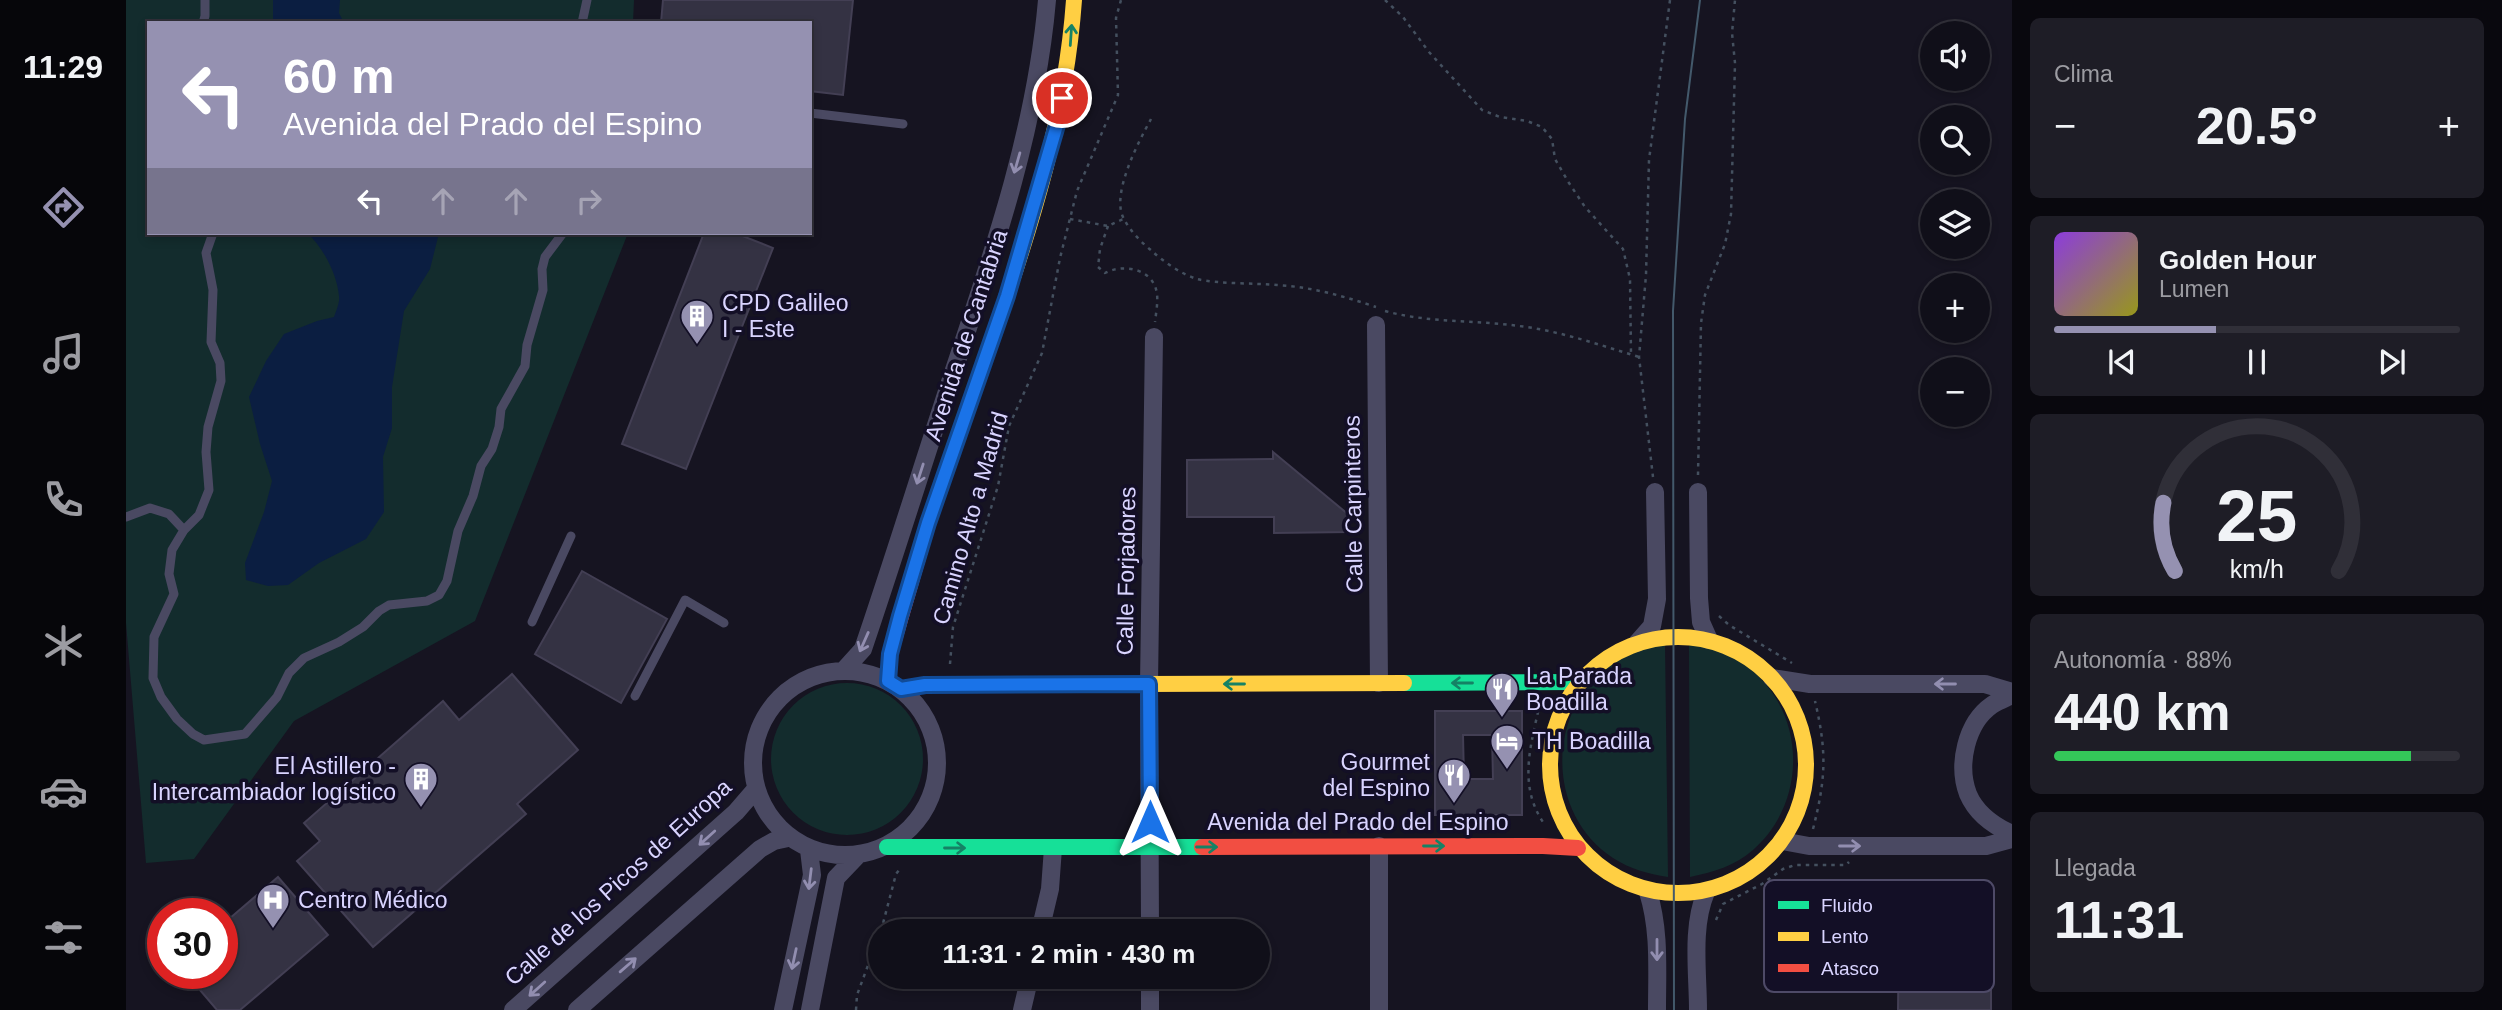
<!DOCTYPE html>
<html lang="es">
<head>
<meta charset="utf-8">
<style>
	:root { --surface:#100f19; --page:#1e1d26; --text:#f1f3f6; --muted:#9c9ca2; --line:#302f38; --accent:#9591b1 }
	body { margin:0; font-family:Arial,sans-serif; background:var(--page); color:var(--text); height:100vh; display:flex; flex-direction:column; font-size:26px; white-space:nowrap }
	* { box-sizing:border-box; margin:0 }
	p { font-size:23px; color:var(--muted) }
	.icon { flex:none; width:38px; height:38px; fill:none; stroke:currentColor; stroke-width:2; stroke-linecap:round; stroke-linejoin:round }
	.map { position:relative; flex:1; overflow:hidden }
	.drawer { display:flex; flex-direction:column; gap:18px; padding:18px; background:#09080e; width:490px }
	.drawer>* { flex:none }
	.top-card { position:absolute; left:21px; top:21px; width:665px; height:214px; border-radius:0px; box-shadow:0 4px 10px #0003,0 0 0 2px var(--line); background:#9591b1; color:#fff; overflow:hidden }
	.buttons { position:absolute; left:1794px; top:21px; display:grid; gap:14px }
	.buttons a { display:grid; place-items:center; width:70px; height:70px; border-radius:50%; background:var(--surface); box-shadow:0 4px 10px #0003,0 0 0 2px var(--line); font-size:35px }
	.speed { position:absolute; left:21px; top:898px; display:flex; gap:14px; font-size:35px; font-weight:700; text-align:center }
	.speed>* { display:grid; place-content:center; width:91px; height:91px; border-radius:50%; background:var(--surface); box-shadow:0 4px 10px #0003,0 0 0 2px var(--line); line-height:1 }
	.speed .limit { border:10px solid #d22; background:#fff; color:#111 }
	.pin { position:absolute; display:grid; place-items:center; width:60px; height:60px; color:#fff; margin:-30px; border:4px solid #fff; border-radius:50%; box-shadow:0 2px 7px #0007 }
	.me { position:absolute; width:77px; margin:-38px; rotate:0deg; stroke-linejoin:round; filter:drop-shadow(0 0 5px #0008) }
	.turn { display:flex; align-items:center; gap:24px; height:147px; padding:0 21px; font-size:32px }
	.turn .icon { width:91px; height:91px; stroke-width:2.5 }
	.turn b { display:block; font-size:49px; line-height:60px }
	.lanes { display:flex; align-items:center; height:66px; padding:0 21px; background:#0003; justify-content:center; gap:35px; direction:ltr }
	.lanes .off { opacity:.35 }
	.big { font-size:52px; font-weight:800; line-height:1.1 }
	.drawer .card { flex:1; display:flex; flex-direction:column; justify-content:center; gap:10px; min-width:0; padding:0 24px; border-radius:10px; background:var(--page) }
	.drawer .dial { align-items:center; gap:0 }
	.dial svg { height:182px; overflow:visible; fill:none; stroke:var(--line); stroke-width:7; stroke-linecap:round; text-anchor:middle }
	.dial text { fill:var(--text); stroke:none }
	.song { display:flex; align-items:center; gap:21px }
	.cover { width:84px; height:84px; border-radius:10px; background:linear-gradient(135deg,hsl(270 70% 55%),hsl(60 70% 35%)) }
	.played { height:7px; border-radius:4px; background:linear-gradient(90deg,var(--accent) 40%,var(--line) 40%) }
	.keys { display:flex; justify-content:space-around; direction:ltr }
	.heat { display:flex; justify-content:space-between; align-items:center; font-size:38px; direction:ltr }
	.charge { height:10px; border-radius:5px; background:linear-gradient(90deg,#34c759 88%,var(--line) 0) }
	.trip { position:absolute; left:742px; top:919px; width:402px; height:70px; border-radius:35px; background:var(--surface); box-shadow:0 4px 10px #0003,0 0 0 2px var(--line); font-weight:800; line-height:70px; text-align:center }
	main { display:flex; flex:1; min-height:0 }
	.dock { display:flex; flex-direction:column; width:126px; justify-content:space-around; align-items:center; background:#06060a; color:var(--muted) }
	.dock .icon { width:49px; height:49px }
	.dock .on { color:var(--accent) }
	.dock b { font-size:32px; color:var(--text) }
	.map>svg:first-child { display:block }
</style>
</head>
<body>
<main>
<nav class="dock">
<b>11:29</b>
<svg class="icon on" aria-label="directions" viewBox="0 0 24 24"><path d="M12 3l9 9-9 9-9-9zM9 14v-3h6M13 9l2 2-2 2"/></svg>
<svg class="icon" aria-label="music" viewBox="0 0 24 24"><path d="M9 18V5l10-2v13"/><circle cx="6" cy="18" r="3"/><circle cx="16" cy="16" r="3"/></svg>
<svg class="icon" aria-label="phone" viewBox="0 0 24 24"><path d="M5 4h4l2 5-3 2q2 4 5 5l2-3 5 2v4C11 20 4 13 5 4z"/></svg>
<svg class="icon" aria-label="climate" viewBox="0 0 24 24"><path d="M12 3v18M4 7l16 10M4 17L20 7"/></svg>
<svg class="icon" aria-label="car" viewBox="0 0 24 24"><path d="M5 17H2v-5l4-1 3-4h7l3 4 3 1v5h-3M9 17h6M6 11h13"/><circle cx="7" cy="17" r="2"/><circle cx="17" cy="17" r="2"/></svg>
<svg class="icon" aria-label="filters" viewBox="0 0 24 24"><path d="M4 7h16M4 17h16"/><circle cx="9" cy="7" r="2"/><circle cx="15" cy="17" r="2"/></svg>
</nav>
<div class="map">
<svg width="1886" height="1010" viewBox="0 0 1886 1010">
	<rect width="100%" height="100%" fill="#161421"/>
	<path fill="#132c2d" d="M0 0H508L507 23H23V233H502L349 621 168 721 68 859 20 863 0 623Z
		M1539 644 1542 877C1522 874 1504 869 1487 858 1416 811 1421 702 1493 659 1507 651 1523 647 1539 644Z
		M1563 644C1581 648 1598 651 1613 661 1680 703 1685 799 1627 850 1609 866 1587 872 1564 877Z
		M645 759a76 76 0 1 1 152 0a76 76 0 1 1-152 0Z"/>
	<path fill="#0b1e41" d="M147 0H214L213 13 218 23H147Z
		M181 233H313L304 269 278 311 266 387V428L257 457 258 512 240 539 193 563 162 585 142 586 120 580 119 563 138 512 146 481 134 444 123 397 140 361 158 334 191 321 208 317C210 311 214 303 213 296 211 274 197 247 181 233Z"/>
	<path fill="#343243" stroke="#433f54" stroke-width="2" fill-rule="evenodd" d="M537 0H727L717 95 684 91V23H535Z
		M578 233H609L647 248 560 469 496 444Z
		M1147 452 1223 515V532L1148 533V517H1061V460L1147 459Z
		M456 571 541 619 495 703 409 654Z
		M386 674 452 750 391 804 400 814 247 947 171 861 194 841 178 823 317 701 333 720Z
		M1309 711H1396V815H1309ZM1337 735H1366L1367 779H1338Z
		M152 877 202 935 114 1010H91L74 990 109 960 96 945V925Z
		M1759 912 1865 913V1010H1772L1773 930 1760 932Z"/>
	<g fill="none" stroke-linecap="round" stroke-linejoin="round">
		<path stroke="#44505f" stroke-width="2.5" stroke-dasharray="3.5 5" stroke-linecap="butt" d="M1259 0 1277 17 1303 52 1356 110 1374 117 1401 121 1416 127 1426 139 1429 159 1443 183 1459 207 1497 249 1504 279 1505 354
			M1025 119C1013 141 984 195 998 219 1004 231 1016 243 1026 251 1038 262 1055 274 1071 279 1091 284 1129 283 1151 285 1186 287 1217 296 1250 307
			M944 219 982 226 997 219
			M982 226 974 249 972 267 979 273C998 263 1028 269 1031 294 1032 303 1030 313 1029 322
			M1259 311C1302 323 1349 320 1393 326 1434 331 1474 345 1513 357
			M1572 475 1575 323 1579 295 1599 244 1605 214 1609 63 1606 33 1609 0
			M1527 477 1513 357 1520 275 1523 160 1544 0
			M1593 616 1603 625 1666 663
			M824 664 827 627 872 486 883 426 916 353 934 258 951 191 992 95 990 18 995 0
			M1414 703C1405 745 1391 786 1419 825
			M1687 829C1700 778 1701 752 1689 701
			M1590 920 1597 904 1636 884 1657 869 1669 865H1720L1723 862
			M755 931 770 874 774 869
			M730 1010 731 995 754 933"/>
		<path stroke="#4a4962" stroke-width="9" d="M77 23 79 16V0
			M456 23 461 0
			M684 113 777 124
			M87 233 80 253 87 290 85 342 94 363 95 381 82 427 80 452 83 490 73 515 58 530 46 550 43 574 48 594 28 637 27 678 35 697 51 719 67 734 78 740 119 734 151 697 163 673 178 658 213 642 237 627 253 611 263 605 301 601 313 595 321 581 332 531 347 496 355 466 366 449 373 427 375 409 399 366 401 345 417 290 416 269 419 257 437 233
			M0 517 24 508 43 514 58 530
			M406 622 445 536
			M509 696 559 600 598 623"/>
		<path stroke="#4a4962" stroke-width="18" d="M1250 325 1253 683
			M1572 492 1573 598 1575 622 1583 640
			M1511 643 1526 626 1531 599 1529 492
			M718 670 737 649C768 558 796 467 826 376 867 253 910 129 921 0
			M627 763a92 92 0 1 1 184 0a92 92 0 1 1-184 0Z
			M1646 678 1684 684H1859L1886 692
			M1886 695C1880 698 1872 701 1866 705 1840 723 1831 765 1842 794 1850 813 1868 826 1886 834
			M1656 841 1683 846H1860L1886 839
			M1253 846V1010
			M1522 892C1534 930 1531 970 1531 1010
			M914 931 924 889 927 848
			M1024 931 1023 684 1028 337
			M1024 976V1010
			M387 1010 610 812 629 790
			M451 1010 634 849 648 841 662 838
			M657 1010 686 875 683 850
			M684 1010 710 878 731 856
			M896 1010 904 976
			M1572 1010C1572 973 1565 927 1580 892"/>
		<path stroke="#16e098" stroke-width="16" d="M1278 683 1453 682
			M761 847H1076"/>
		<path stroke="#ffcf43" stroke-width="16" d="M868 333C906 225 940 114 948 0
			M1424 765a128 128 0 1 1 256 0a128 128 0 1 1-256 0Z
			M775 689 799 685 1278 683"/>
		<path stroke="#f24e42" stroke-width="16" d="M762 681 764 654 802 523 868 333
			M1076 847 1417 846 1452 848"/>
		<path stroke="#43596b" stroke-width="2" d="M1548 1010 1547 311 1559 119 1574 0"/>
	</g>
	<defs><path id="oneway-shaft" d="M-6 0H5M1.5-3L5.5 0L1.5 3" fill="none" stroke-width="1.6" stroke-linecap="round" stroke-linejoin="round" transform="scale(1.75)"/></defs>
	<g stroke="#158265">
		<use href="#oneway-shaft" transform="translate(945 35) rotate(-86)"/>
		<use href="#oneway-shaft" transform="translate(1336 683) rotate(180)"/>
		<use href="#oneway-shaft" transform="translate(1108 684) rotate(180)"/>
		<use href="#oneway-shaft" transform="translate(1308 846)"/>
		<use href="#oneway-shaft" transform="translate(1081 847)"/>
		<use href="#oneway-shaft" transform="translate(829 848)"/>
	</g>
	<g stroke="#928eb0">
		<use href="#oneway-shaft" transform="translate(891 163) rotate(106)"/>
		<use href="#oneway-shaft" transform="translate(794 474) rotate(108)"/>
		<use href="#oneway-shaft" transform="translate(738 642) rotate(114)"/>
		<use href="#oneway-shaft" transform="translate(1819 684) rotate(-180)"/>
		<use href="#oneway-shaft" transform="translate(581 838) rotate(138)"/>
		<use href="#oneway-shaft" transform="translate(1724 846)"/>
		<use href="#oneway-shaft" transform="translate(684 879) rotate(97)"/>
		<use href="#oneway-shaft" transform="translate(1531 950) rotate(90)"/>
		<use href="#oneway-shaft" transform="translate(668 959) rotate(102)"/>
		<use href="#oneway-shaft" transform="translate(502 965) rotate(-41)"/>
		<use href="#oneway-shaft" transform="translate(411 989) rotate(138)"/>
	</g>
	<g fill="none" stroke-linecap="round" stroke-linejoin="round">
		<defs>
			<path id="route" d="M936 98 931 125 881 296 802 523 774 616 764 654 762 681 775 689 799 685 1023 684 1024 822"/>
		</defs>
		<use href="#route" stroke="#114b97" stroke-width="18"/>
		<use href="#route" stroke="#1a73e8" stroke-width="12"/>
	</g>
	<defs>
		<symbol id="building-pin" viewBox="-11 -11 22 30"><path d="M0 17L-7.5 6A9.5 9.5 0 1 1 7.5 6Z" fill="#9591b1" stroke="#130f26"/><path d="M-4-6H4V6H1V3H-1V6H-4ZM-2.5-4.3h1.7v1.8h-1.7ZM.8-4.3h1.7v1.8H.8ZM-2.5-1h1.7V.8h-1.7ZM.8-1h1.7V.8H.8Z" fill="#fff"/></symbol>
		<symbol id="restaurant-pin" viewBox="-11 -11 22 30"><path d="M0 17L-7.5 6A9.5 9.5 0 1 1 7.5 6Z" fill="#9591b1" stroke="#130f26"/><path d="M-5-6h1v4h1v-4h1v4h1v-4h1v5L-1.5 .5V6h-2V.5L-5-1ZM5-6V6H3V1.5H1.5Q1.5-4 5-6Z" fill="#fff"/></symbol>
		<symbol id="hotel-pin" viewBox="-11 -11 22 30"><path d="M0 17L-7.5 6A9.5 9.5 0 1 1 7.5 6Z" fill="#9591b1" stroke="#130f26"/><path d="M-6-4.5h1.5V1H6V5H4.5V3h-9V5H-6ZM-4 0a1.8 1.8 0 1 1 3.6 0ZM.5 0V-2.5h3Q6-2.5 6 0Z" fill="#fff"/></symbol>
		<symbol id="hospital-pin" viewBox="-11 -11 22 30"><path d="M0 17L-7.5 6A9.5 9.5 0 1 1 7.5 6Z" fill="#9591b1" stroke="#130f26"/><path d="M-5-5h3v3.5h4V-5h3V5h-3V1.5h-4V5h-3Z" fill="#fff"/></symbol>
	</defs>
	<g fill-rule="evenodd">
		<use href="#building-pin" x="552" y="297" width="38" height="52"/>
		<use href="#restaurant-pin" x="1357" y="670" width="38" height="52"/>
		<use href="#hotel-pin" x="1362" y="722" width="38" height="52"/>
		<use href="#restaurant-pin" x="1309" y="756" width="38" height="52"/>
		<use href="#building-pin" x="276" y="760" width="38" height="52"/>
		<use href="#hospital-pin" x="128" y="881" width="38" height="52"/>
	</g>
	<g text-anchor="middle" dominant-baseline="central" stroke-width="7" stroke-linejoin="round" paint-order="stroke">
		<g font-size="23" fill="#d9d4ff" stroke="#130f26" text-anchor="start">
			<text x="596" y="303">CPD Galileo<tspan x="596" dy="26">I - Este</tspan></text>
			<text x="1400" y="676">La Parada<tspan x="1400" dy="26">Boadilla</tspan></text>
			<text x="1406" y="741">TH Boadilla</text>
			<text x="1304" y="762" text-anchor="end">Gourmet<tspan x="1304" dy="26">del Espino</tspan></text>
			<text x="270" y="766" text-anchor="end">El Astillero -<tspan x="270" dy="26">Intercambiador logístico</tspan></text>
			<text x="172" y="900">Centro Médico</text>
		</g>
		<g font-size="23" fill="#d9d4ff" stroke="#130f26">
			<text transform="translate(840 335) rotate(-72)">Avenida de Cantabria</text>
			<text transform="translate(1227 504) rotate(-91)">Calle Carpinteros</text>
			<text transform="translate(844 518) rotate(-74)">Camino Alto a Madrid</text>
			<text transform="translate(1000 571) rotate(-89)">Calle Forjadores</text>
			<text x="1232" y="822">Avenida del Prado del Espino</text>
			<text transform="translate(492 882) rotate(-42)">Calle de los Picos de Europa</text>
		</g>
	</g>
	<rect x="1638" y="880" width="230" height="112" rx="10" fill="#130f26" stroke="#4e4a67" stroke-width="2"/>
	<rect x="1652" y="901" width="31" height="8" fill="#16e098"/>
	<rect x="1652" y="932" width="31" height="9" fill="#ffcf43"/>
	<rect x="1652" y="964" width="31" height="8" fill="#f24e42"/>
	<g font-size="19" fill="#d9d4ff">
		<text x="1695" y="912">Fluido</text>
		<text x="1695" y="943">Lento</text>
		<text x="1695" y="975">Atasco</text>
	</g>
</svg>
<div class="buttons">
<a><svg class="icon" aria-label="sound" viewBox="0 0 24 24"><path d="M4 9h4l5-4v14l-5-4H4zM17 9q2 3 0 6"/></svg></a>
<a><svg class="icon" aria-label="search" viewBox="0 0 24 24"><circle cx="10" cy="10" r="6"/><path d="M15 15l6 6"/></svg></a>
<a><svg class="icon" aria-label="layers" viewBox="0 0 24 24"><path d="M12 4l9 5-9 5-9-5zM3 14l9 5 9-5"/></svg></a>
<a>+</a>
<a>−</a>
</div>
<div class="speed"><div class="limit">30</div></div>
<div class="pin" style="left:936px;top:98px;background:#d93025"><svg class="icon" aria-label="arrive" viewBox="0 0 24 24"><path d="M6 21V4h12l-3 4 3 4H6"/></svg></div>
<svg class="me" style="left:1024px;top:822px" viewBox="-20 -20 40 40"><path d="M0-17L14 15 0 8-14 15z" fill="#1a73e8" stroke="#fff" stroke-width="4"/></svg>
<div class="trip">11:31 · 2 min · 430 m</div>
<div class="top-card">
<div class="turn"><svg class="icon" aria-label="left" viewBox="0 0 24 24"><path d="M17 20v-9H6M10 6l-5 5 5 5"/></svg><div><b>60 m</b>Avenida del Prado del Espino</div></div>
<div class="lanes"><svg class="icon" aria-label="left" viewBox="0 0 24 24"><path d="M17 20v-9H6M10 6l-5 5 5 5"/></svg><svg class="icon off" aria-label="ahead" viewBox="0 0 24 24"><path d="M12 20V5M6 11l6-6 6 6"/></svg><svg class="icon off" aria-label="ahead" viewBox="0 0 24 24"><path d="M12 20V5M6 11l6-6 6 6"/></svg><svg class="icon off" aria-label="right" viewBox="0 0 24 24"><path d="M7 20v-9h11M14 6l5 5-5 5"/></svg></div>
</div>
</div>
<section class="drawer">
<div class="card"><p>Clima</p>
<div class="heat"><a>−</a><b class="big">20.5°</b><a>+</a></div>
</div>
<div class="card">
<div class="song"><i class="cover"></i><div><b>Golden Hour</b><p>Lumen</p></div></div>
<div class="played"></div>
<div class="keys"><svg class="icon" aria-label="previous" viewBox="0 0 24 24"><path d="M18 5L8 12l10 7zM5 5v14"/></svg><svg class="icon" aria-label="pause" viewBox="0 0 24 24"><path d="M8 5v14M16 5v14"/></svg><svg class="icon" aria-label="next" viewBox="0 0 24 24"><path d="M6 5l10 7-10 7zM19 5v14"/></svg></div>
</div>
<div class="card dial"><svg viewBox="0 0 100 80">
<path d="M14 69A42 42 0 1 1 86 69"/>
<path d="M14 69A42 42 0 0 1 9 39" stroke="#9591b1"/>
<text x="50" y="56" font-size="32" font-weight="700">25</text>
<text x="50" y="72" font-size="11">km/h</text>
</svg></div>
<div class="card"><p>Autonomía · 88%</p><b class="big">440 km</b><div class="charge"></div></div>
<div class="card"><p>Llegada</p><b class="big">11:31</b></div>
</section>
</main>
</body>
</html>
